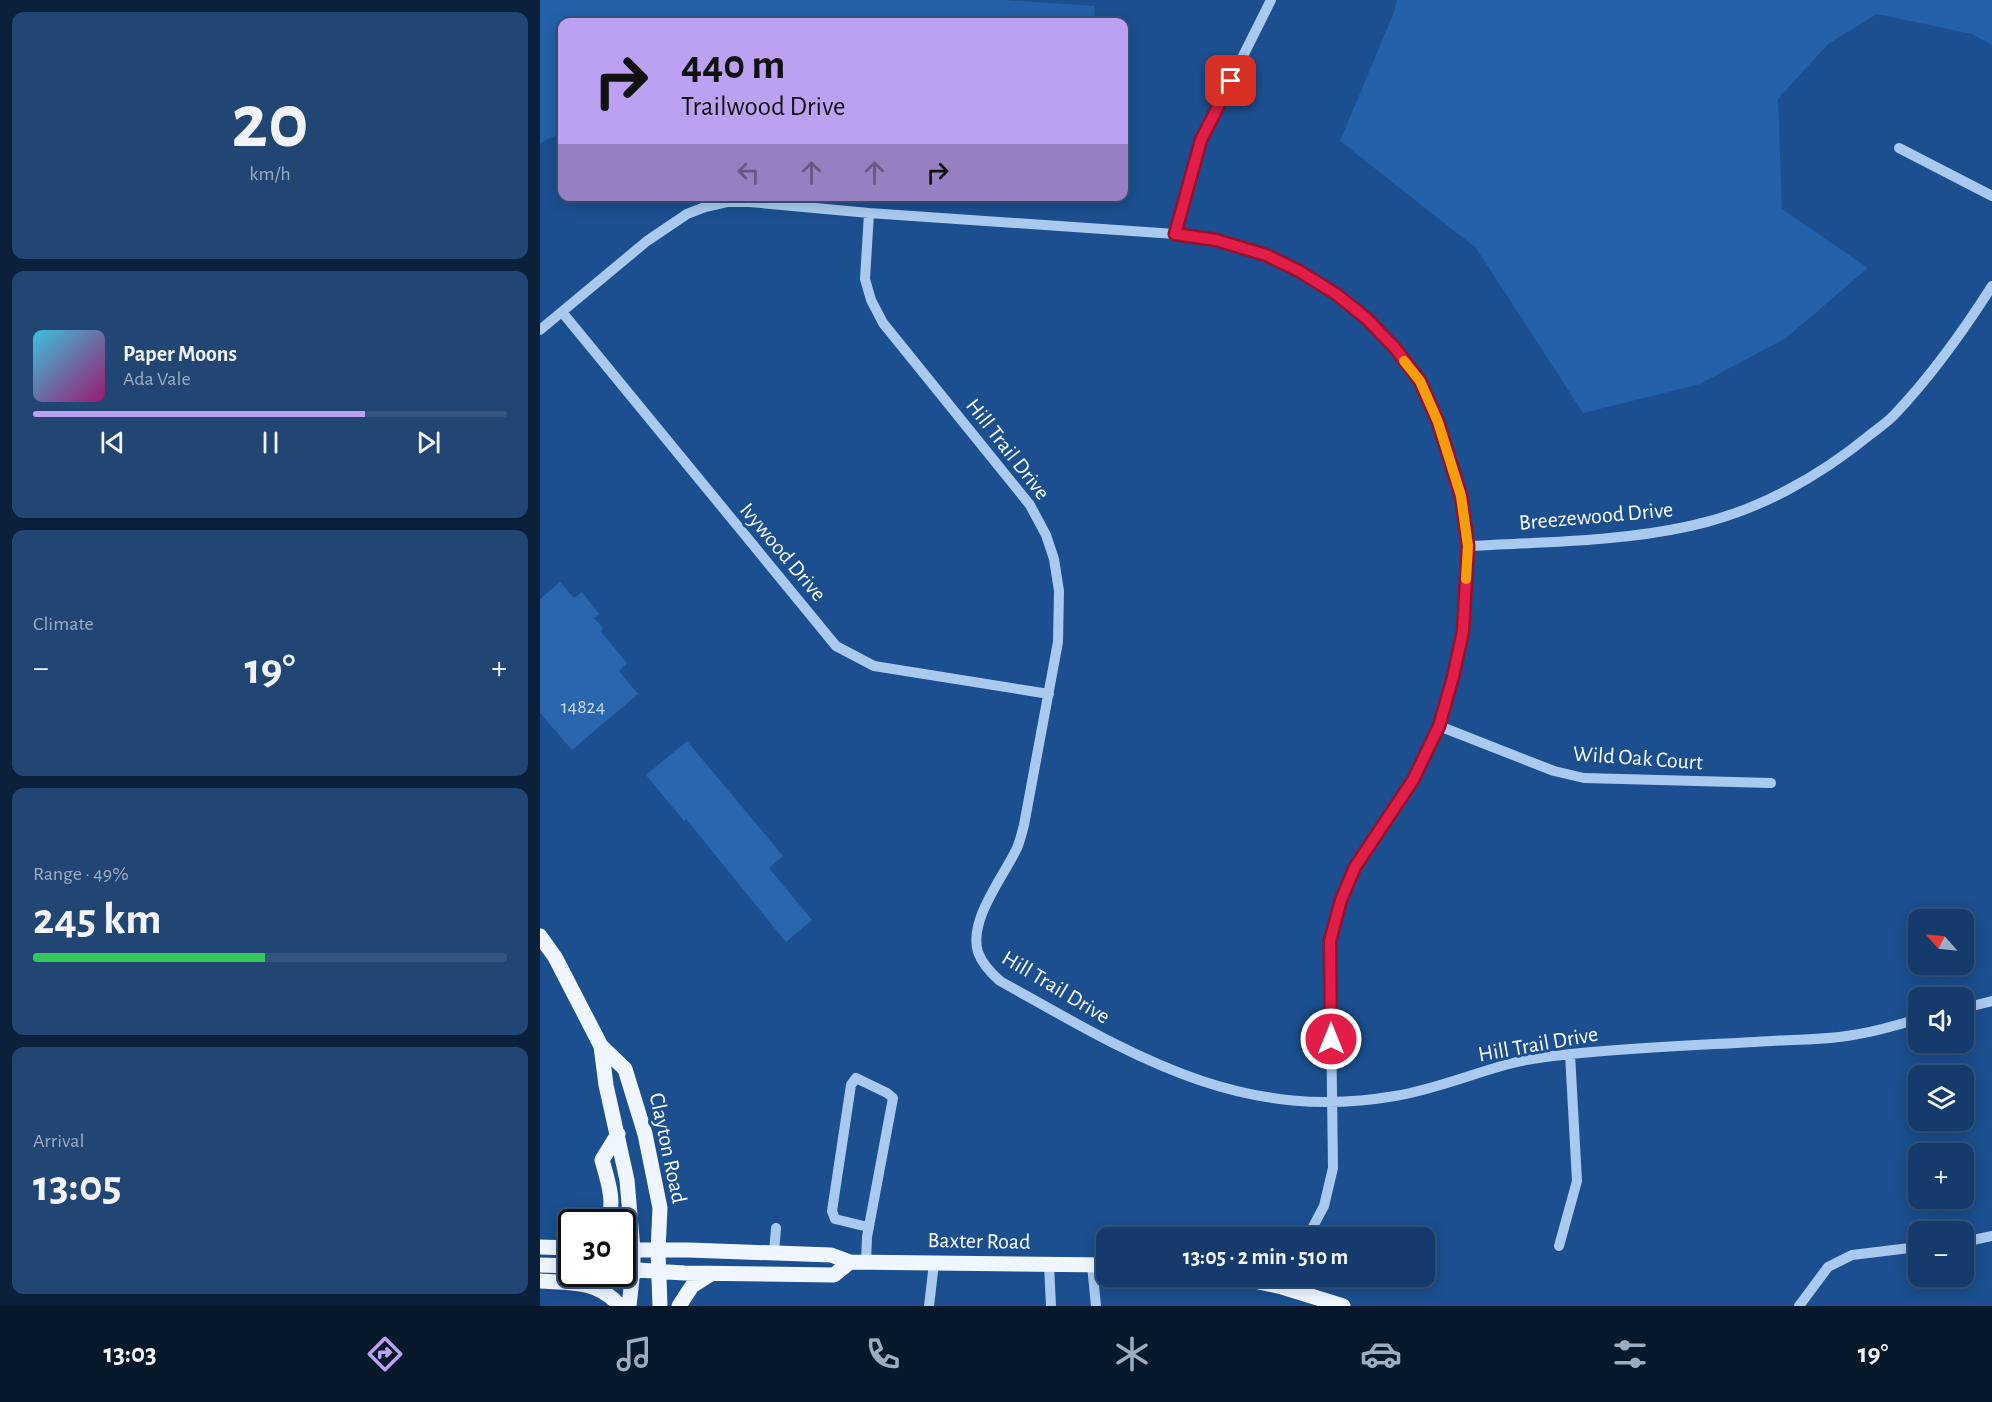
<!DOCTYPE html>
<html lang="en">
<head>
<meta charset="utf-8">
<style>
	:root { --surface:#143b6b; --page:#214673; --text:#f1f3f6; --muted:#9dadc1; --line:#33557e; --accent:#bca0f2 }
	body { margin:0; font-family:"Alegreya Sans",sans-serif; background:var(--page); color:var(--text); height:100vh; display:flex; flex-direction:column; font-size:22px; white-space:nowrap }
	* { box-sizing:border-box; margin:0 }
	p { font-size:20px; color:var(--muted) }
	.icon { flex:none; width:33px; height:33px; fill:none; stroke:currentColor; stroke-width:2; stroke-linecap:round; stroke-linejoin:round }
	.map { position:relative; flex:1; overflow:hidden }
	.sheet { display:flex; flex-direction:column; gap:12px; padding:12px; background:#0b203b; width:540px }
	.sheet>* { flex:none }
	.top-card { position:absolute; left:18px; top:18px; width:570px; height:183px; border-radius:12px; box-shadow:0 3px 15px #0003,0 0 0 2px var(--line); background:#bca0f2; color:#111; overflow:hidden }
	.needle { width:39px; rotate:297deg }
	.buttons { position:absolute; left:1368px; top:909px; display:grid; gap:12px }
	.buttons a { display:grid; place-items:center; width:66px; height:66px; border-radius:12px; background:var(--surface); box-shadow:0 3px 15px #0003,0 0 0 2px var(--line); font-size:30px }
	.speed { position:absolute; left:18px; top:1209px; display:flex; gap:12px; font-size:30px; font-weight:700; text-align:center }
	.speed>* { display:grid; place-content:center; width:78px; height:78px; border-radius:50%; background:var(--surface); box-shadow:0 3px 15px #0003,0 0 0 2px var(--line); line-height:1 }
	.speed .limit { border:3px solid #111; border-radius:9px; background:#fff; color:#111 }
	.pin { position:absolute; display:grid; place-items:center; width:51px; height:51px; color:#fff; margin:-26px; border-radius:12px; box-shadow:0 3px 9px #0006 }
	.me { position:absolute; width:66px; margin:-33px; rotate:0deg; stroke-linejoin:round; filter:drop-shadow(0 0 4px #0008) }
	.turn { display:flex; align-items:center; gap:21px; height:126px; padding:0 24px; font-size:27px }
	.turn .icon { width:78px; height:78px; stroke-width:2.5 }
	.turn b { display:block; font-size:42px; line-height:51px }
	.lanes { display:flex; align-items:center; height:57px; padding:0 24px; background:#0003; justify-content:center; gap:30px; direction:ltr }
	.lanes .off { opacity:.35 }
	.big { font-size:45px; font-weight:700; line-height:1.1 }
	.sheet .card { flex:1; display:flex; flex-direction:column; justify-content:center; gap:9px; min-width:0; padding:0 21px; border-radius:12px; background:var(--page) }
	.sheet .dial { align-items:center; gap:0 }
	.dial b { font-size:78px; line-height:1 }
	.song { display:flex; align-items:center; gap:18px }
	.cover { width:72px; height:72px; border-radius:9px; background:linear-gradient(135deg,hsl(190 70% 55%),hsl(320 70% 35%)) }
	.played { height:6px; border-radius:3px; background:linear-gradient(90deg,var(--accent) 70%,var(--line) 70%) }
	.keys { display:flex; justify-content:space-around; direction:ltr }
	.heat { display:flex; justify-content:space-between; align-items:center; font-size:33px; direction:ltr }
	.charge { height:9px; border-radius:4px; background:linear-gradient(90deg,#34c759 49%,var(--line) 0) }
	.trip { position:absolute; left:556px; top:1227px; width:339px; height:60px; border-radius:12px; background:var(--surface); box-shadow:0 3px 15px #0003,0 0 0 2px var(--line); font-weight:700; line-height:60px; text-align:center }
	.tab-bar { display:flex; height:96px; justify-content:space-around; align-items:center; background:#08182b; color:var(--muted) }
	.tab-bar .icon { width:42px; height:42px }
	.tab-bar .on { color:var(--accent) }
	.tab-bar b { font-size:27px; color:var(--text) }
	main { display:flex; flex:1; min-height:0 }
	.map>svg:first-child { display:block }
</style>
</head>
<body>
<main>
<section class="sheet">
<div class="card dial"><b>20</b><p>km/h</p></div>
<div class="card">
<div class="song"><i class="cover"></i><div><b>Paper Moons</b><p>Ada Vale</p></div></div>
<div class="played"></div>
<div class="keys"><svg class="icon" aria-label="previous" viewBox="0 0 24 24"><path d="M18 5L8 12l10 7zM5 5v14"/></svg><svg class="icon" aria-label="pause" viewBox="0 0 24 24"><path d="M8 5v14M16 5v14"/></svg><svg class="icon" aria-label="next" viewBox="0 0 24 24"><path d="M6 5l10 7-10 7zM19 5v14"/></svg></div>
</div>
<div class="card"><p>Climate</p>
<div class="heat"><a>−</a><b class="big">19°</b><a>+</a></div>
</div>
<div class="card"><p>Range · 49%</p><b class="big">245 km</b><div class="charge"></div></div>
<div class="card"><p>Arrival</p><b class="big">13:05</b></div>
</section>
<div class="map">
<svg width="1452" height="1306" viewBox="0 0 1452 1306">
	<rect width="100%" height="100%" fill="#1b4f8f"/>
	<path fill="#2461a8" d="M0 0H463L555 6 554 22H22V133L6 140 0 144Z
		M857 0H1452V45L1432 34 1337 14 1288 44 1238 99 1242 209 1328 268 1246 338 1160 384 1043 413 936 248 800 141 854 12Z"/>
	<path fill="#2a66ad" d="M20 582 34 598 42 592 59 614 54 618 63 628 61 632 87 663 79 671 98 694 32 750 0 713V599Z
		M147 741 243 856 229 868 272 920 246 942 146 819 144 821 106 775Z"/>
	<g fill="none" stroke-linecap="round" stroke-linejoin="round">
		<path stroke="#a9c9ee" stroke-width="10" d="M1359 148 1452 196
			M329 213 325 279 331 300 343 323 490 505 506 535 514 559 519 591 518 642 484 825C482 833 480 841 477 848 464 876 428 920 438 952 442 964 451 973 460 981 591 1054 698 1123 855 1096 892 1090 929 1075 965 1065 986 1059 1010 1056 1031 1054 1098 1047 1165 1045 1232 1041 1259 1039 1287 1040 1313 1035 1335 1032 1357 1025 1378 1019
			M635 234 661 140 731 0
			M22 312 296 646 334 666 509 694
			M0 330 107 241 147 214 165 207 187 202H210L329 213 635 234 676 239 726 255 759 271 796 293 826 318 855 349 880 381 898 422 921 496 928 546 923 631 899 726 873 780 815 867 801 900 790 941 793 1168 784 1206 767 1238
			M928 546C1002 542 1078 542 1150 526 1217 512 1280 476 1331 434 1340 427 1349 421 1356 413 1392 375 1424 330 1452 286
			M899 726 1014 771 1044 778 1231 783
			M1424 1008 1452 1001
			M1424 1242 1452 1236
			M1019 1246 1037 1181 1030 1054
			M234 1253 236 1228
			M326 1262 327 1237 353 1098 347 1093 316 1078 311 1085 292 1211 295 1219 328 1227
			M509 1265 511 1306
			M552 1265 556 1306
			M389 1306 394 1263
			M1259 1306 1288 1267 1312 1255 1378 1247"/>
		<path stroke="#f0f6ff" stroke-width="15" d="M0 936 15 957 61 1046 66 1085 87 1180 93 1250V1270L89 1306
			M61 1046 85 1069 105 1134 120 1208 118 1251 120 1306
			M66 1222C77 1206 67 1178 62 1160L78 1134
			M0 1247 32 1248
			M82 1250H149L291 1255 310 1262 567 1265
			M0 1265 32 1266
			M82 1269 144 1273 294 1275 310 1262
			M691 1276 742 1287 803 1306
			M0 1281C32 1283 57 1280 80 1306
			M139 1306 152 1286 171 1274"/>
	</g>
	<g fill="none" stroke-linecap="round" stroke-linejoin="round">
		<defs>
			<path id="route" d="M691 81 661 140 635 234 676 240 726 255 759 271 796 294 826 318 855 348 880 381 898 422 921 496 928 546 923 631 913 677 899 726 873 780 815 867 801 900 790 941 791 1039"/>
		</defs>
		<use href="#route" stroke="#92132f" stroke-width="15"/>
		<use href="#route" stroke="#e11d48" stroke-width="10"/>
		<path stroke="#f59e0b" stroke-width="10" d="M864 361 880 381 898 422 921 496 928 546 926 579"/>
	</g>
	<g text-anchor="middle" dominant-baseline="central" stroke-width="6" stroke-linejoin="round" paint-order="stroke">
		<g font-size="20" fill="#cad9ea">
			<text x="43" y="707">14824</text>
		</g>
		<g font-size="22" fill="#fff" stroke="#1b4f8f">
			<text transform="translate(468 449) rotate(52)">Hill Trail Drive</text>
			<text transform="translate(1056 516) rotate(-5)">Breezewood Drive</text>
			<text transform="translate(243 552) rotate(50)">Ivywood Drive</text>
			<text transform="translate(1098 758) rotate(4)">Wild Oak Court</text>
			<text transform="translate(516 987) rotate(31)">Hill Trail Drive</text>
			<text transform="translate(998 1044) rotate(-10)">Hill Trail Drive</text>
			<text transform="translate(128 1148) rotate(78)">Clayton Road</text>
			<text transform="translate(439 1241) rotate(1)">Baxter Road</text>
		</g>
	</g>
</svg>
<div class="buttons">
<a><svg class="needle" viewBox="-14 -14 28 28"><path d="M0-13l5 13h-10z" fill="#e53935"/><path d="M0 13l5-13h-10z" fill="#9dadc1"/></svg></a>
<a><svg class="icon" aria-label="sound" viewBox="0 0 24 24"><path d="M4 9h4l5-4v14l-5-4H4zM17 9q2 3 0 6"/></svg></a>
<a><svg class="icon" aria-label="layers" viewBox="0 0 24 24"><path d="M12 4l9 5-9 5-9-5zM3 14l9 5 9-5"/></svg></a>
<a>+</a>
<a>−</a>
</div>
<div class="speed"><div class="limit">30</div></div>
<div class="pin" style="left:691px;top:81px;background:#d93025"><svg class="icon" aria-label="arrive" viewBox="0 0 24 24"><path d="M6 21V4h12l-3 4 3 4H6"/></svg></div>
<svg class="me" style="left:791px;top:1039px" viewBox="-20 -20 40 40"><circle r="17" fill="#e11d48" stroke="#fff" stroke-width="3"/><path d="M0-11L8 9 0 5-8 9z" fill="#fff"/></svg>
<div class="trip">13:05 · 2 min · 510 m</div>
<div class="top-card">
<div class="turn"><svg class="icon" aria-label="right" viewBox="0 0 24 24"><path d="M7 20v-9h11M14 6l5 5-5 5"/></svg><div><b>440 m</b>Trailwood Drive</div></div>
<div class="lanes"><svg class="icon off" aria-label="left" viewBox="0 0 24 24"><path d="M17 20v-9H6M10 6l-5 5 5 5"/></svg><svg class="icon off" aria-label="ahead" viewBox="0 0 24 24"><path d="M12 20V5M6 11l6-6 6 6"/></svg><svg class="icon off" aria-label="ahead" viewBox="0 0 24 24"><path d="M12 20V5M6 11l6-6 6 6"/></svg><svg class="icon" aria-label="right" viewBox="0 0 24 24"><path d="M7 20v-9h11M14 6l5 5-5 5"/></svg></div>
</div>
</div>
</main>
<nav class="tab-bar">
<b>13:03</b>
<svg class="icon on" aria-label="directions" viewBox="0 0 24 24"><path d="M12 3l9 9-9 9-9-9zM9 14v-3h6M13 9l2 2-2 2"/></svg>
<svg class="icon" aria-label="music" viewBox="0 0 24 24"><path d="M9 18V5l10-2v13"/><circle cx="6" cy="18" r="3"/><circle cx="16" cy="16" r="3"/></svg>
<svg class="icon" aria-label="phone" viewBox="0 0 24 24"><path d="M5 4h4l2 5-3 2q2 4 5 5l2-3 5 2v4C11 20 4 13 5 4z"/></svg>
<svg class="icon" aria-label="climate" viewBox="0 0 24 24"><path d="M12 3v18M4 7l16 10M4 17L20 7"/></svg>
<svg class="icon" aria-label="car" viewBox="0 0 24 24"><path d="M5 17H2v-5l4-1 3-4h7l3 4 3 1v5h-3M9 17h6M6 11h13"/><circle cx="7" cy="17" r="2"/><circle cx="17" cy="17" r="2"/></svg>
<svg class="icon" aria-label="filters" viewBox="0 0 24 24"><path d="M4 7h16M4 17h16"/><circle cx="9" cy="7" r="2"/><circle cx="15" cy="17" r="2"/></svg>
<b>19°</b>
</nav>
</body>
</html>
